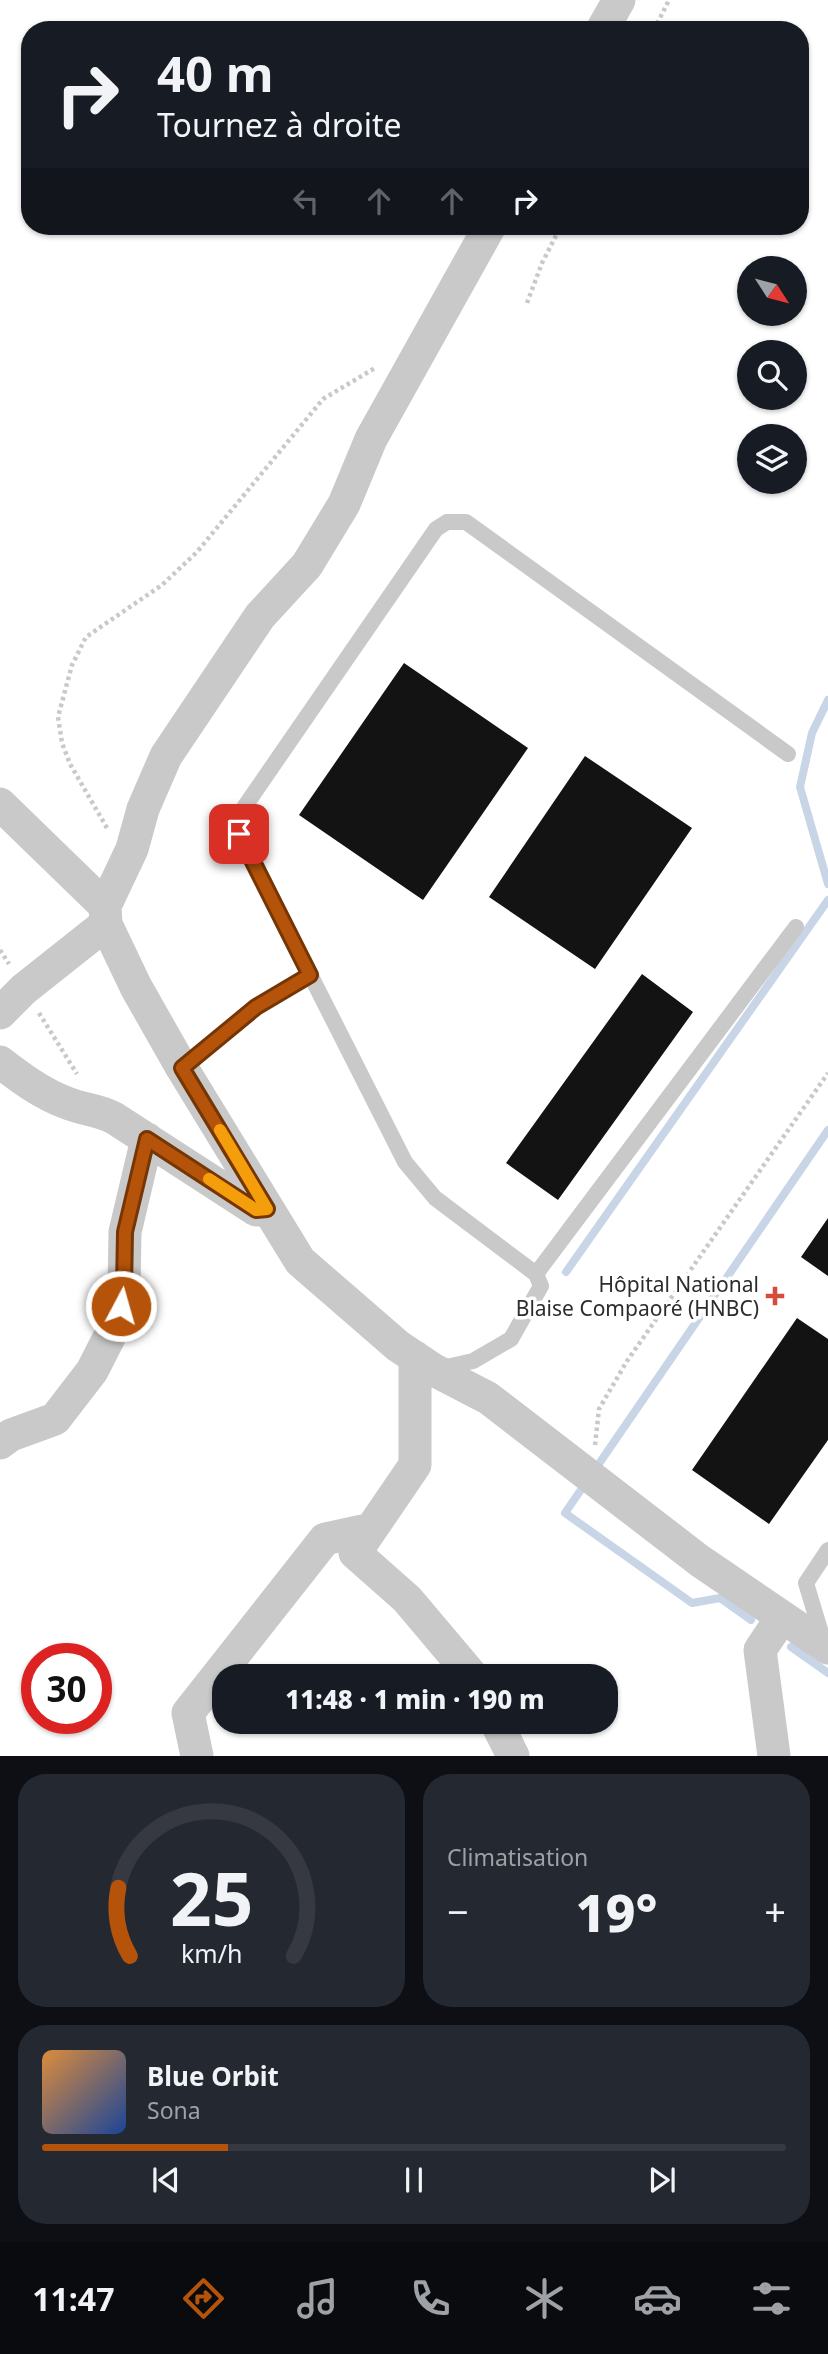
<!DOCTYPE html>
<html lang="fr">
<head>
<meta charset="utf-8">
<style>
	:root { --surface:#171b24; --page:#242831; --text:#f1f3f6; --muted:#9ea1a6; --line:#363941; --accent:#b45309 }
	body { margin:0; font-family:"Noto Sans",sans-serif; background:var(--page); color:var(--text); height:100vh; display:flex; flex-direction:column; font-size:26px; white-space:nowrap }
	* { box-sizing:border-box; margin:0 }
	p { font-size:23px; color:var(--muted) }
	.icon { flex:none; width:38px; height:38px; fill:none; stroke:currentColor; stroke-width:2; stroke-linecap:round; stroke-linejoin:round }
	.map { position:relative; height:1756px; overflow:hidden }
	.sheet { display:flex; flex-direction:column; gap:18px; padding:18px; background:#0d0f14; flex:1 }
	.sheet>* { flex:none }
	.top-card { position:absolute; left:21px; top:21px; width:788px; height:214px; border-radius:28px; box-shadow:0 2px 5px #0004; background:#171b24; color:var(--text); overflow:hidden }
	.needle { width:46px; rotate:126deg }
	.controls { position:absolute; left:737px; top:256px; display:grid; gap:14px }
	.controls a { display:grid; place-items:center; width:70px; height:70px; border-radius:50%; background:var(--surface); box-shadow:0 2px 5px #0004; font-size:35px }
	.speed { position:absolute; left:21px; top:1643px; display:flex; gap:14px; font-size:35px; font-weight:700; text-align:center }
	.speed>* { display:grid; place-content:center; width:91px; height:91px; border-radius:50%; background:var(--surface); box-shadow:0 2px 5px #0004; line-height:1 }
	.speed .limit { border:10px solid #d22; background:#fff; color:#111 }
	.pin { position:absolute; display:grid; place-items:center; width:60px; height:60px; color:#fff; margin:-30px; border-radius:14px; box-shadow:0 4px 10px #0006 }
	.me { position:absolute; width:77px; margin:-38px; rotate:6deg; stroke-linejoin:round; filter:drop-shadow(0 0 5px #0008) }
	.turn { display:flex; align-items:center; gap:24px; height:147px; padding:0 21px; font-size:32px }
	.turn .icon { width:91px; height:91px; stroke-width:2.5 }
	.turn b { display:block; font-size:49px; line-height:60px }
	.lanes { display:flex; align-items:center; height:66px; padding:0 21px; background:#0003; justify-content:center; gap:35px; direction:ltr }
	.lanes .off { opacity:.35 }
	.big { font-size:52px; font-weight:800; line-height:1.1 }
	.sheet .widget { flex:1; display:flex; flex-direction:column; justify-content:center; gap:10px; min-width:0; padding:0 24px; border-radius:28px; background:var(--page) }
	.sheet .dial { align-items:center; gap:0 }
	.dial svg { height:182px; overflow:visible; fill:none; stroke:var(--line); stroke-width:7; stroke-linecap:round; text-anchor:middle }
	.dial text { fill:var(--text); stroke:none }
	.song { display:flex; align-items:center; gap:21px }
	.cover { width:84px; height:84px; border-radius:10px; background:linear-gradient(135deg,hsl(30 70% 55%),hsl(220 70% 35%)) }
	.played { height:7px; border-radius:4px; background:linear-gradient(90deg,var(--accent) 25%,var(--line) 25%) }
	.keys { display:flex; justify-content:space-around; direction:ltr }
	.heat { display:flex; justify-content:space-between; align-items:center; font-size:38px; direction:ltr }
	.sheet .tiles { flex:1; display:grid; gap:18px; grid-template-columns:1fr 1fr }
	.widget:last-child { grid-column:span 2 }
	.trip { position:absolute; left:212px; top:1664px; width:406px; height:70px; border-radius:28px; background:var(--surface); box-shadow:0 2px 5px #0004; font-weight:800; line-height:70px; text-align:center }
	.menu { display:flex; height:112px; justify-content:space-around; align-items:center; background:#090b0e; color:var(--muted) }
	.menu .icon { width:49px; height:49px }
	.menu .selected { color:var(--accent) }
	.menu b { font-size:32px; color:var(--text) }
	.map>svg:first-child { display:block }
</style>
</head>
<body>
<div class="map">
<svg width="828" height="1756" viewBox="0 0 828 1756">
	<rect width="100%" height="100%" fill="#fff"/>
	<g fill="none" stroke-linecap="round" stroke-linejoin="round">
		<path stroke="#c7d5e7" stroke-width="8" d="M828 700 812 733 800 787 828 884
			M566 1272 828 900
			M594 1471 828 1130
			M587 1481 565 1513 692 1603 720 1598 751 1620
			M791 1647 828 1673"/>
	</g>
	<path fill="#131313" d="M404 663 528 748 423 900 299 815Z
		M585 756 692 828 595 969 489 897Z
		M642 974 693 1012 558 1200 506 1163Z
		M828 1218V1276L801 1257Z
		M797 1318 828 1339V1440L769 1524 692 1470Z"/>
	<g fill="none" stroke-linecap="round" stroke-linejoin="round">
		<path stroke="#c9c9c9" stroke-width="4.5" stroke-dasharray="3.5 3.5" stroke-linecap="butt" d="M654 30 669 0
			M527 303 542 263 561 226
			M107 828 70 764 62 743 58 717 72 665 86 637 162 585 197 552 323 399 375 368
			M0 950 9 964
			M39 1013 77 1074
			M595 1445 599 1409 627 1361 828 1073"/>
		<path stroke="#c9c9c9" stroke-width="16" d="M182 1068 256 1007 311 975
			M536 1274 796 927
			M442 1368 473 1361 511 1339 541 1286 536 1274 435 1198 405 1162 239 834 243 809 436 529 447 522H466L788 754
			M821 1633 806 1583 828 1550"/>
		<path stroke="#c9c9c9" stroke-width="33" d="M602 30 619 0
			M490 226 371 439 344 504 307 565 260 616 166 756 143 809 132 849 105 906 106 924 136 987 182 1068 300 1261 398 1346 434 1370 488 1398 700 1561 828 1648
			M0 804 105 906
			M0 1013 24 989 106 924
			M0 1062C21 1078 42 1094 67 1103 84 1110 96 1109 114 1118L256 1210 267 1209
			M415 1357V1465L355 1553 407 1599 472 1676
			M0 1443 11 1435 55 1419 92 1371 117 1322 124 1290 125 1232 147 1139
			M496 1722 513 1756
			M197 1756 188 1713 325 1539 371 1529
			M774 1756 760 1650 782 1617"/>
	</g>
	<g fill="none" stroke-linecap="round" stroke-linejoin="round">
		<defs>
			<path id="route" d="M121 1306 124 1290 125 1232 147 1139 256 1210 267 1209 182 1068 256 1007 310 975 239 834"/>
		</defs>
		<use href="#route" stroke="#753606" stroke-width="18"/>
		<use href="#route" stroke="#b45309" stroke-width="12"/>
		<path stroke="#f59e0b" stroke-width="12" d="M209 1179 256 1210 267 1209 220 1130"/>
	</g>
	<path fill="#d64b3a" stroke="#fff" stroke-width="2.5" d="M771.5 1285.5h7v7h7v7h-7v7h-7v-7h-7v-7h7z"/>
	<g text-anchor="middle" dominant-baseline="central" stroke-width="7" stroke-linejoin="round" paint-order="stroke">
		<g font-size="21" fill="#2c2c2c" stroke="#fff" text-anchor="end">
			<text x="759" y="1284">Hôpital National<tspan x="759" dy="24">Blaise Compaoré (HNBC)</tspan></text>
		</g>
	</g>
</svg>
<div class="controls">
<a><svg class="needle" viewBox="-14 -14 28 28"><path d="M0-13l5 13h-10z" fill="#e53935"/><path d="M0 13l5-13h-10z" fill="#9ea1a6"/></svg></a>
<a><svg class="icon" aria-label="search" viewBox="0 0 24 24"><circle cx="10" cy="10" r="6"/><path d="M15 15l6 6"/></svg></a>
<a><svg class="icon" aria-label="layers" viewBox="0 0 24 24"><path d="M12 4l9 5-9 5-9-5zM3 14l9 5 9-5"/></svg></a>
</div>
<div class="speed"><div class="limit">30</div></div>
<div class="pin" style="left:239px;top:834px;background:#d93025"><svg class="icon" aria-label="arrive" viewBox="0 0 24 24"><path d="M6 21V4h12l-3 4 3 4H6"/></svg></div>
<svg class="me" style="left:121px;top:1306px" viewBox="-20 -20 40 40"><circle r="17" fill="#b45309" stroke="#fff" stroke-width="3"/><path d="M0-11L8 9 0 5-8 9z" fill="#fff"/></svg>
<div class="trip">11:48 · 1 min · 190 m</div>
<div class="top-card">
<div class="turn"><svg class="icon" aria-label="right" viewBox="0 0 24 24"><path d="M7 20v-9h11M14 6l5 5-5 5"/></svg><div><b>40 m</b>Tournez à droite</div></div>
<div class="lanes"><svg class="icon off" aria-label="left" viewBox="0 0 24 24"><path d="M17 20v-9H6M10 6l-5 5 5 5"/></svg><svg class="icon off" aria-label="ahead" viewBox="0 0 24 24"><path d="M12 20V5M6 11l6-6 6 6"/></svg><svg class="icon off" aria-label="ahead" viewBox="0 0 24 24"><path d="M12 20V5M6 11l6-6 6 6"/></svg><svg class="icon" aria-label="right" viewBox="0 0 24 24"><path d="M7 20v-9h11M14 6l5 5-5 5"/></svg></div>
</div>
</div>
<section class="sheet">
<div class="tiles">
<div class="widget dial"><svg viewBox="0 0 100 80">
<path d="M14 69A42 42 0 1 1 86 69"/>
<path d="M14 69A42 42 0 0 1 9 39" stroke="#b45309"/>
<text x="50" y="56" font-size="32" font-weight="700">25</text>
<text x="50" y="72" font-size="11">km/h</text>
</svg></div>
<div class="widget"><p>Climatisation</p>
<div class="heat"><a>−</a><b class="big">19°</b><a>+</a></div>
</div>
<div class="widget">
<div class="song"><i class="cover"></i><div><b>Blue Orbit</b><p>Sona</p></div></div>
<div class="played"></div>
<div class="keys"><svg class="icon" aria-label="previous" viewBox="0 0 24 24"><path d="M18 5L8 12l10 7zM5 5v14"/></svg><svg class="icon" aria-label="pause" viewBox="0 0 24 24"><path d="M8 5v14M16 5v14"/></svg><svg class="icon" aria-label="next" viewBox="0 0 24 24"><path d="M6 5l10 7-10 7zM19 5v14"/></svg></div>
</div>
</div>
</section>
<nav class="menu">
<b>11:47</b>
<svg class="icon selected" aria-label="directions" viewBox="0 0 24 24"><path d="M12 3l9 9-9 9-9-9zM9 14v-3h6M13 9l2 2-2 2"/></svg>
<svg class="icon" aria-label="music" viewBox="0 0 24 24"><path d="M9 18V5l10-2v13"/><circle cx="6" cy="18" r="3"/><circle cx="16" cy="16" r="3"/></svg>
<svg class="icon" aria-label="phone" viewBox="0 0 24 24"><path d="M5 4h4l2 5-3 2q2 4 5 5l2-3 5 2v4C11 20 4 13 5 4z"/></svg>
<svg class="icon" aria-label="climate" viewBox="0 0 24 24"><path d="M12 3v18M4 7l16 10M4 17L20 7"/></svg>
<svg class="icon" aria-label="car" viewBox="0 0 24 24"><path d="M5 17H2v-5l4-1 3-4h7l3 4 3 1v5h-3M9 17h6M6 11h13"/><circle cx="7" cy="17" r="2"/><circle cx="17" cy="17" r="2"/></svg>
<svg class="icon" aria-label="filters" viewBox="0 0 24 24"><path d="M4 7h16M4 17h16"/><circle cx="9" cy="7" r="2"/><circle cx="15" cy="17" r="2"/></svg>
</nav>
</body>
</html>
